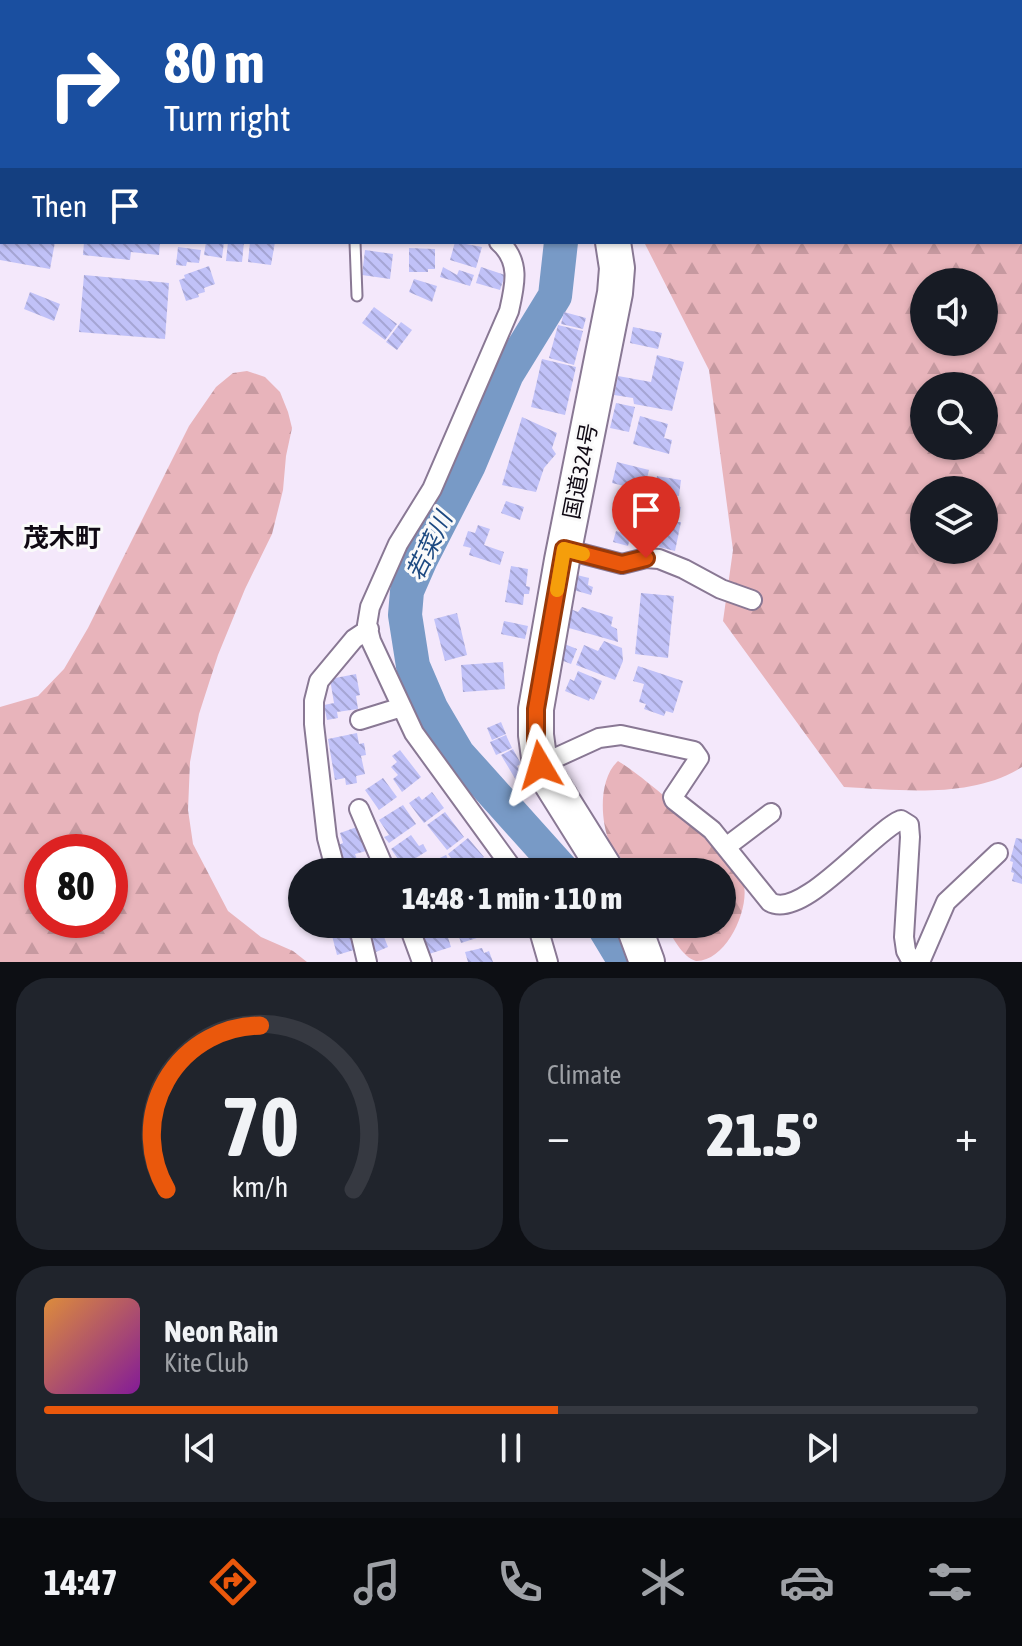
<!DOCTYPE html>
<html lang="en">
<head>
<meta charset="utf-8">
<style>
	:root { --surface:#171b24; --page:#20242c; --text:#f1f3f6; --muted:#9ea1a6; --line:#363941; --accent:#ea580c }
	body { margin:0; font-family:"Asap Condensed","Noto Sans JP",sans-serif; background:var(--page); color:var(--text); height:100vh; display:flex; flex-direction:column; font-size:30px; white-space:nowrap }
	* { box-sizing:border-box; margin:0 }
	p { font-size:26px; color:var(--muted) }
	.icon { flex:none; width:44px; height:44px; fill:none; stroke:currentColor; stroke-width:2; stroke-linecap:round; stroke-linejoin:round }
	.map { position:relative; height:962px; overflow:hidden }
	.side { display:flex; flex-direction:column; gap:16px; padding:16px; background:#0d0f14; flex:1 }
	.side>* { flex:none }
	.guide { position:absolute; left:0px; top:0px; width:1022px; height:244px; box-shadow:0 2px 6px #0004; background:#1a4fa0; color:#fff; overflow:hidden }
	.fabs { position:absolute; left:910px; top:268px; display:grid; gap:16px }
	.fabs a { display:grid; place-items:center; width:88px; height:88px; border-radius:50%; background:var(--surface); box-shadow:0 2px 6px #0004; font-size:40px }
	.speed { position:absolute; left:24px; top:834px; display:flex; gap:16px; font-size:40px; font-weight:700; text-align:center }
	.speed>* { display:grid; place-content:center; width:104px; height:104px; border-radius:50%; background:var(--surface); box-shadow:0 2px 6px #0004; line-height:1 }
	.speed .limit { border:12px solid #d22; background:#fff; color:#111 }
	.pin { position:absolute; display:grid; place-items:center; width:68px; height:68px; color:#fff; margin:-82px -34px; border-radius:50% 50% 50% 0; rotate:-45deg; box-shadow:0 0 8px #0007 }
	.pin .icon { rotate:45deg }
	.me { position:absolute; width:88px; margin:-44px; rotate:353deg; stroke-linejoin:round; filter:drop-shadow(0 0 6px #0008) }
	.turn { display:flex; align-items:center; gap:28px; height:168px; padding:0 32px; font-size:36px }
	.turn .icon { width:104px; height:104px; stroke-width:2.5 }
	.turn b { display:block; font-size:56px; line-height:68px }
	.then { display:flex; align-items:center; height:76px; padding:0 32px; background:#0003; gap:16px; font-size:30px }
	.big { font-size:60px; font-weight:800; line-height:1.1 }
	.side .widget { flex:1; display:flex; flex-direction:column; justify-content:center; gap:12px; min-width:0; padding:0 28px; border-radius:32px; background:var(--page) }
	.side .dial { align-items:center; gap:0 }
	.dial svg { height:208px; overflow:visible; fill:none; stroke:var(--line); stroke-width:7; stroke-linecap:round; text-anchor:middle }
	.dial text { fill:var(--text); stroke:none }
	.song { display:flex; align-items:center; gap:24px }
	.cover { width:96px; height:96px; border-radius:12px; background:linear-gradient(135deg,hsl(30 70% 55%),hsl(290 70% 35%)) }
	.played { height:8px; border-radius:4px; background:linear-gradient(90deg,var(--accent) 55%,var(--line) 55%) }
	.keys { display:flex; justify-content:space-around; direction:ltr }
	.heat { display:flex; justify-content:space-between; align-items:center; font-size:44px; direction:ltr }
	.side .tiles { flex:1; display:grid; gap:16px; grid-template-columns:1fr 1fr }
	.widget:last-child { grid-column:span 2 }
	.trip { position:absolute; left:288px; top:858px; width:448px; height:80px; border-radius:40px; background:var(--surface); box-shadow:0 2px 6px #0004; font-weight:800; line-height:80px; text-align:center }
	.menu { display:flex; height:128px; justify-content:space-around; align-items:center; background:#090b0e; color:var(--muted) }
	.menu .icon { width:56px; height:56px }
	.menu .selected { color:var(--accent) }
	.menu b { font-size:36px; color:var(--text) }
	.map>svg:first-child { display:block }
</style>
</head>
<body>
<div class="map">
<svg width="1022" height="962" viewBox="0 0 1022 962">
	<defs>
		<pattern id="forest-firs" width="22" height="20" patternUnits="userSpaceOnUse" patternTransform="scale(2)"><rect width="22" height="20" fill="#e8b4bb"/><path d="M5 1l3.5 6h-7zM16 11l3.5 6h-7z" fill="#c699a0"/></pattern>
		<pattern id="building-back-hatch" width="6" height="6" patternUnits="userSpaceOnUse" patternTransform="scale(2)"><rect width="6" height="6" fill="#c1c2f8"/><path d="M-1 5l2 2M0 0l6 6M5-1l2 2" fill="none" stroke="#a5a5d4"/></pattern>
	</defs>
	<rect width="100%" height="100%" fill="#f4e8fb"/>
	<path fill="url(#forest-firs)" fill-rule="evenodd" d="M91 0H1022V767C971 799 901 790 844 787L723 621 733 550 709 370 644 242H1020V2ZM924 282H984V342H924ZM924 386H984V446H924ZM924 490H984V550H924Z
		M247 371 265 377 280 392 288 412 292 428 286 456 283 490 272 534 245 589 218 655 199 714 190 762 188 810 193 844 228 911 261 937 293 951 307 962H0V707L38 696 64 669 88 628 189 426 216 387 233 373ZM42 852H110V920H42Z
		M618 761C649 780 727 847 742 879 753 902 728 962 696 961 682 957 672 936 665 924H722V872H633C626 863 614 852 609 841 600 818 599 778 618 761Z"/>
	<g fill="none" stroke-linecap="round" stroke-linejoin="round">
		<path stroke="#789ac6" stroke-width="34" d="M561 242 555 296 507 374 469 465 421 559 407 591 405 615 413 666 431 708 458 754 564 872
			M602 924 625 962"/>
	</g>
	<path fill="url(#building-back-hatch)" d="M0 242H55L50 269 0 260Z
		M84 242H160L159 255 131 252 130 260 83 255Z
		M206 242H224L222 258 204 255Z
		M228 242H244L242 262 226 261Z
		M250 242H275L271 265 248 262Z
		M455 242 482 247 476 268 450 260Z
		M178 247 201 250 199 263 187 262 186 266 176 265Z
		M409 248 435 249V269H428V272H409Z
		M365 250 393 254 390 279 362 275Z
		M209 266 215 284 204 288 205 292 198 294 199 297 186 301 179 280 185 278 184 275Z
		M443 267 457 275 459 270 474 275 470 286 440 277Z
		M481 267 505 275 500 290 476 283Z
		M84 275 169 283 165 339 79 332Z
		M414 279 437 286 432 302 409 292Z
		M30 292 60 304 54 321 24 309Z
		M374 307 397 324 385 340 362 323Z
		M564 312 586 318 583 329 561 324Z
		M401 322 412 330 397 350 386 342Z
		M558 325 583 331 574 365 549 358Z
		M633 327 662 333 658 349 630 343Z
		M657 355 684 362 672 411 634 404 633 398 614 395 618 376 651 382Z
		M542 359 576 367 565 415 531 407Z
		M616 403 635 407 629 432 610 428Z
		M640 416 668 424 664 438 672 440 669 454 633 444Z
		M522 417 557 433 552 448 556 454 544 468 536 492 502 485Z
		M617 462 649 470 644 491 612 483Z
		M657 476 681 480 679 496 654 492Z
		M506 501 524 507 520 520 501 513Z
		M659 502 681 507 678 522H681L675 551 659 547 661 532 653 530Z
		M478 525 490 529 484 545 504 552 500 565 469 555 471 548 463 546 468 531 475 533Z
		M616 531 631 535 628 546 613 542Z
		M511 566 528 569 526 586 530 587 529 594H524L523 605 505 602Z
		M573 574 589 578 588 585 593 587 591 595 570 589Z
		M641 593 674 596 668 658 635 654Z
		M582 607 613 617 611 626 617 629 618 642 562 626 568 608 578 612Z
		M457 613 467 655 445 661 434 619Z
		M504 621 528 626 525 639 501 634Z
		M604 641 622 648 623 661 615 680 576 665 584 645 598 651Z
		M562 643 577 649 571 664 556 658Z
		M503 662 505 689 463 692 461 665Z
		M638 666 683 681 673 713 666 711 664 716 644 709 646 704 639 702 644 684 633 681Z
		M578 671 602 681 594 700 590 698 589 701 565 691 570 679 574 681Z
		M356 674 360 695 356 696 358 709 337 712 338 718 327 720 324 705 334 703 330 679Z
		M501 722 506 734 492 740 487 728Z
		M357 733 359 744 364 743 366 755 361 756 365 774 356 776 357 783 346 785 345 778 335 780 328 739Z
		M506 735 512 748 496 755 490 742Z
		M513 749 521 764 517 766 523 777 516 780 501 755Z
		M400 750 421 777 402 792 393 779 398 775 391 767 397 762 392 756Z
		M383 778 397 797 379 810 365 790Z
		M432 792 444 808 424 823 409 803 419 796 422 800Z
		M403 805 416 824 389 843 384 837 389 835 379 820Z
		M445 812 464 837 447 850 427 825Z
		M357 827 366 851 355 854 358 862 341 867 336 846 343 843 340 833Z
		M411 835 419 846 423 844 427 851 403 866 391 849Z
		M468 838 484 857 478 862 481 867 474 872H467L463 866 459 868 448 854Z
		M1016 838 1022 839V884L1012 881 1014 873 1011 872 1013 862 1010 861Z
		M446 855 454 872H426L423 866Z
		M329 924H347L354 950 337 955Z
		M376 924H394L397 931 384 937 388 947 376 952 367 928Z
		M455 924H479L483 936 461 943Z
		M444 925 451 947 429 954 423 932Z
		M482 948 484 953 489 951 493 962H468L465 952Z"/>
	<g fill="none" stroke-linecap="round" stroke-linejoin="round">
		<defs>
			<path id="lane" d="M355 242 357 296"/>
			<path id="street" d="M0 184H2
				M499 242C521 261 515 285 509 311L432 489 398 544 370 607 367 625 371 641 414 733 515 872
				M564 549 622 564 646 558 659 559 684 569 721 589 752 600
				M360 720 402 707
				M540 765 599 738 621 735 694 751 699 758 673 797 674 800 712 830 770 902C802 921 873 831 901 820L909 825 910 837 904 937 906 951 912 962
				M359 809 386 872
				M726 847 771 813
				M336 872 327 838 314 724V701L319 681 354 639 369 629
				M358 924 367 962
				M408 924 422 962
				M537 924 548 962
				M920 962 946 902 998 853"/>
			<path id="highway" d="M0 7 2 8
				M607 872 540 765 536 735V709L562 560 615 293 617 268 613 242
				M633 924 647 962"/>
		</defs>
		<use href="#lane" stroke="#897894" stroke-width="13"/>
		<use href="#street" stroke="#897894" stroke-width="22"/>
		<use href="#highway" stroke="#897894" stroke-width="38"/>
		<use href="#lane" stroke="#fff" stroke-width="9"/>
		<use href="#street" stroke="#fff" stroke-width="18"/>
		<use href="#highway" stroke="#fff" stroke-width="34"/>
	</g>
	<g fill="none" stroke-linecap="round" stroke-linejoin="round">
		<defs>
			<path id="route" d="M540 765 536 749V709L564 549 622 564 646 558"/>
		</defs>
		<use href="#route" stroke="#983908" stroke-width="20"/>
		<use href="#route" stroke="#ea580c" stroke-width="14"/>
		<path stroke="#f59e0b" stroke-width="14" d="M557 590 564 549 583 554"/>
	</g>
	<g text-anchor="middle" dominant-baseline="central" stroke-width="6" stroke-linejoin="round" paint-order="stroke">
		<g font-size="22" fill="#100a14" stroke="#fafafa">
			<text transform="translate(580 471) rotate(-79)">国道324号</text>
		</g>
		<g font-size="24" font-style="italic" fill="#1c4981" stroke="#fafafa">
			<text transform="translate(429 546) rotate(-64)">若菜川</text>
		</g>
		<g font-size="26" font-weight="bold" fill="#100a14" stroke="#fafafa">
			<text x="62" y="538">茂木町</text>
		</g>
	</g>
</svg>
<div class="fabs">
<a><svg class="icon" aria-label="sound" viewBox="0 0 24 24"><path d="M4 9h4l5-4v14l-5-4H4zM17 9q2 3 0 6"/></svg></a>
<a><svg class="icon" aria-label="search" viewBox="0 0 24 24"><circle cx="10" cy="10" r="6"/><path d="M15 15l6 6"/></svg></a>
<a><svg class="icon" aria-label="layers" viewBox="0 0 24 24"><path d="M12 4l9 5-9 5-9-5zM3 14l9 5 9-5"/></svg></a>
</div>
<div class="speed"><div class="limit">80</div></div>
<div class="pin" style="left:646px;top:558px;background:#d93025"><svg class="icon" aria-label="arrive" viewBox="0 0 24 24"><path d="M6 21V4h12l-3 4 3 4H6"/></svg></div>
<svg class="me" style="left:540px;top:765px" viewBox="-20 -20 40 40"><path d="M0-17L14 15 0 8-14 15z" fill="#ea580c" stroke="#fff" stroke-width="4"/></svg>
<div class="trip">14:48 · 1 min · 110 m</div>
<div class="guide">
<div class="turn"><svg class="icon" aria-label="right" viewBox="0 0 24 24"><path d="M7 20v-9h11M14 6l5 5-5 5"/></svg><div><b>80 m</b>Turn right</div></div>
<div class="then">Then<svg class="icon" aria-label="arrive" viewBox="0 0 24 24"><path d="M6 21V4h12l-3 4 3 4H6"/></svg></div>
</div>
</div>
<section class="side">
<div class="tiles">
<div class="widget dial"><svg viewBox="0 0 100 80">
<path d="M14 69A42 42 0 1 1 86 69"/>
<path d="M14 69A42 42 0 0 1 50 6" stroke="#ea580c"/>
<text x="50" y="56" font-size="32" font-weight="700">70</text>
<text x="50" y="72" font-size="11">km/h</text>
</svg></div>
<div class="widget"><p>Climate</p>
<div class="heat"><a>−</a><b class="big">21.5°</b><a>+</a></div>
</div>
<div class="widget">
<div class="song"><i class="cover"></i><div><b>Neon Rain</b><p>Kite Club</p></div></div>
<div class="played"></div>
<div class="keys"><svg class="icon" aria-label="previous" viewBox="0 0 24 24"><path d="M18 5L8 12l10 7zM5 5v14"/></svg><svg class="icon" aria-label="pause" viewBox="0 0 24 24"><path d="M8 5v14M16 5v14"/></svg><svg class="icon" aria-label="next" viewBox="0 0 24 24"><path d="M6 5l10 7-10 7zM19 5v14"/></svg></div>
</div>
</div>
</section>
<nav class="menu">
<b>14:47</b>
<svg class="icon selected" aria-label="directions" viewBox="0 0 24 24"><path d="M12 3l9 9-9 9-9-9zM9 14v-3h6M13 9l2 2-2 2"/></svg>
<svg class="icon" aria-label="music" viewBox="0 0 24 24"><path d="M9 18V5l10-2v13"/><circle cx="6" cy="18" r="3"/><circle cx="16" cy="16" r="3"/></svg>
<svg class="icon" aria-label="phone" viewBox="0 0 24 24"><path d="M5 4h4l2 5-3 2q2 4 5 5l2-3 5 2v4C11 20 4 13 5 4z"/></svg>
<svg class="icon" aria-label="climate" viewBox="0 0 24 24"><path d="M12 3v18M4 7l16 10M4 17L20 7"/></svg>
<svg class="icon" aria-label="car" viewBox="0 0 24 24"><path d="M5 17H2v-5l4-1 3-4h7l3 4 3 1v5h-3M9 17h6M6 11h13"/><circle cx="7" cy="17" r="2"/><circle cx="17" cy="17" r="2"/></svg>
<svg class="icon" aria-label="filters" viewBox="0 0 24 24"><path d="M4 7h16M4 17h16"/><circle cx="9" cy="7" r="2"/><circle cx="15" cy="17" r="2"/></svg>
</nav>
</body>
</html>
